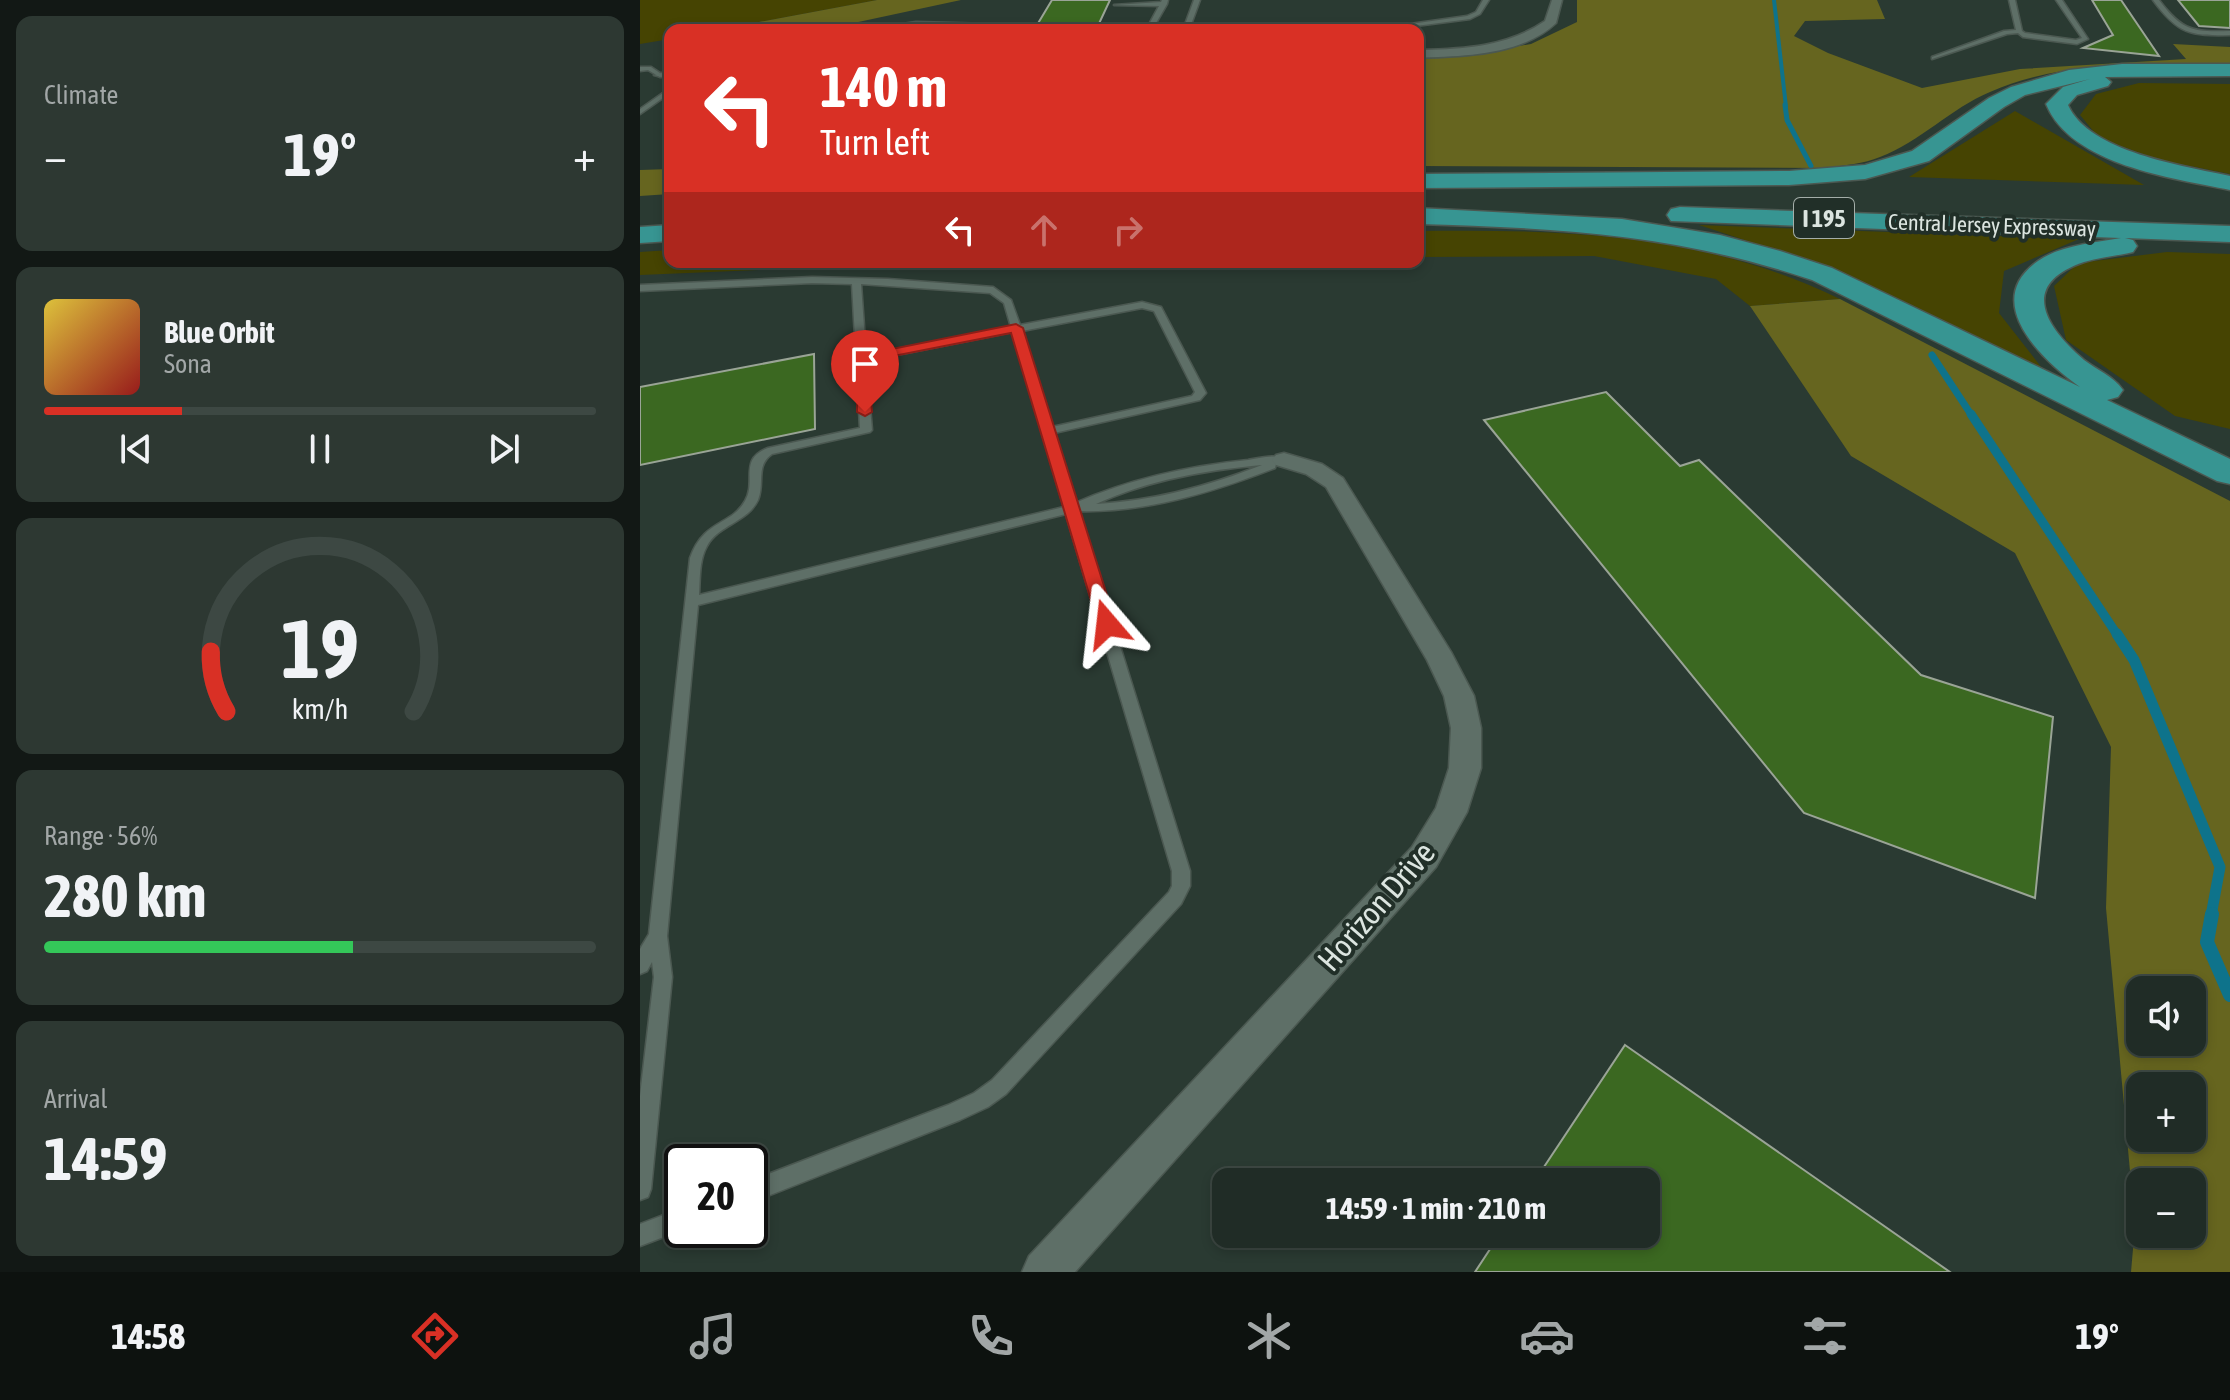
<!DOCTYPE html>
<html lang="en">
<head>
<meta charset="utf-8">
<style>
	:root { --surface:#202c26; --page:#2d3832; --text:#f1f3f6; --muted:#a2a7a7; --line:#3d4843; --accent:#d93025 }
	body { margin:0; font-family:"Asap Condensed",sans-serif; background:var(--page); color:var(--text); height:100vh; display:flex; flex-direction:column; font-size:30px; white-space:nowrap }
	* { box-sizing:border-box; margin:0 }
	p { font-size:26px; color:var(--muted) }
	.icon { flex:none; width:44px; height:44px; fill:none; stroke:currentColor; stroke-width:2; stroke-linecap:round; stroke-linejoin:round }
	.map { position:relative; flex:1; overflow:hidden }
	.drawer { display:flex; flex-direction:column; gap:16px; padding:16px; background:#121815; width:640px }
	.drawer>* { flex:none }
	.guide { position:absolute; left:24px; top:24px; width:760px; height:244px; border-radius:16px; box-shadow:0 4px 12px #0003,0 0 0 2px var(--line); background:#d93025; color:#fff; overflow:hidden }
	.tools { position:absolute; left:1486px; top:976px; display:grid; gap:16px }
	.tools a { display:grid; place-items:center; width:80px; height:80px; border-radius:16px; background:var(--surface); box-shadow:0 4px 12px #0003,0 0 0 2px var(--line); font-size:40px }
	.speed { position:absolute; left:24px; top:1144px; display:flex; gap:16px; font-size:40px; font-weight:700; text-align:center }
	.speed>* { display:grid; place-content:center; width:104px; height:104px; border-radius:50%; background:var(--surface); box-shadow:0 4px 12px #0003,0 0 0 2px var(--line); line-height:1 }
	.speed .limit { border:4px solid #111; border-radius:12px; background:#fff; color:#111 }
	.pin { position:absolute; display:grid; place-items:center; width:68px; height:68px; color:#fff; margin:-82px -34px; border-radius:50% 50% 50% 0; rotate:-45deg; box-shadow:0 0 8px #0007 }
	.pin .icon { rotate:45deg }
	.me { position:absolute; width:88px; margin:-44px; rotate:343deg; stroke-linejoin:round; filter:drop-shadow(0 0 6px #0008) }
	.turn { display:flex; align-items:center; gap:28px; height:168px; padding:0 24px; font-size:36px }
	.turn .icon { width:104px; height:104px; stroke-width:2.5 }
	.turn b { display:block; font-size:56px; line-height:68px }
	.lanes { display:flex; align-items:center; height:76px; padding:0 24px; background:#0003; justify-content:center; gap:40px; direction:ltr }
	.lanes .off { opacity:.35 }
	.big { font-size:60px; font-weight:700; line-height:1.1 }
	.drawer .card { flex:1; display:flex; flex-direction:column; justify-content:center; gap:12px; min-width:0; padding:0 28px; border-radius:16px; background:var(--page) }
	.drawer .dial { align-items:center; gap:0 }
	.dial svg { height:208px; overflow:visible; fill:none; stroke:var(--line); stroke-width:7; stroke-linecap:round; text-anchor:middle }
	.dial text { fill:var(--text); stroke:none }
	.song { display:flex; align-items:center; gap:24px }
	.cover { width:96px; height:96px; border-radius:12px; background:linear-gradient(135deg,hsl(50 70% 55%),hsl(0 70% 35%)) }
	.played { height:8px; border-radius:4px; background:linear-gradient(90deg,var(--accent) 25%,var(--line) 25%) }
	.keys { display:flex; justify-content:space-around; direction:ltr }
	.heat { display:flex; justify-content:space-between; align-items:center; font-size:44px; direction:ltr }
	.charge { height:12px; border-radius:6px; background:linear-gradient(90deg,#34c759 56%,var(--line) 0) }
	.trip { position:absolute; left:572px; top:1168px; width:448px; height:80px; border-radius:16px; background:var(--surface); box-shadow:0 4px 12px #0003,0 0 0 2px var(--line); font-weight:700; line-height:80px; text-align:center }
	.tabs { display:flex; height:128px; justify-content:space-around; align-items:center; background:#0d120f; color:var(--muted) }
	.tabs .icon { width:56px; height:56px }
	.tabs .active { color:var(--accent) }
	.tabs b { font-size:36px; color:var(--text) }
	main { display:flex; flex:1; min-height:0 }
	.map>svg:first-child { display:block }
</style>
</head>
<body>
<main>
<section class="drawer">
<div class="card"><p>Climate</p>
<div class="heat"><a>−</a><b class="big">19°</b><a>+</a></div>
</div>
<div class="card">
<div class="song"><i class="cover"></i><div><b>Blue Orbit</b><p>Sona</p></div></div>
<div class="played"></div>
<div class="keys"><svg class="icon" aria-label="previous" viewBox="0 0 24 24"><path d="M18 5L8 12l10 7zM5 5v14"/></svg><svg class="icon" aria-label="pause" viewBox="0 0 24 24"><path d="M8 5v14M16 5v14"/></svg><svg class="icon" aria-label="next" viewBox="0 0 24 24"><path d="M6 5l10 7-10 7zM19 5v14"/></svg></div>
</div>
<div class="card dial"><svg viewBox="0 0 100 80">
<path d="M14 69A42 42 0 1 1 86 69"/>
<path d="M14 69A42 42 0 0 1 8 46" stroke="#d93025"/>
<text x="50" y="56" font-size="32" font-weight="700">19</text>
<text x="50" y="72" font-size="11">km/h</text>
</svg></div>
<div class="card"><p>Range · 56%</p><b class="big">280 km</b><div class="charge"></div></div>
<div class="card"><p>Arrival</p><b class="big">14:59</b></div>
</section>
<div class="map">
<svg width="1590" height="1272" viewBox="0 0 1590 1272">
	<rect width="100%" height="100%" fill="#2a3a32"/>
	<path fill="#464402" d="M0 0H237L76 30H30V39L0 44Z
		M1499 83 1590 84V174L1519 160 1459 138 1440 115 1456 94Z
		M1375 111 1504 185 1269 177Z
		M1059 225 1439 239 1364 271 1359 313 1409 377 1186 267Z
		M778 231C926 229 1064 233 1200 299L1110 306 1076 279 954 256 778 257Z
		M30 250V262H304L0 275V252Z
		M1527 252 1590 254V429L1535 416 1426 340 1414 286 1438 263Z"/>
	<path fill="#66651f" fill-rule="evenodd" d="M237 0H321L181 30H76Z
		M937 0H1237L1245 19 1165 21 1154 36 1188 53 1282 88 1380 69 1546 59 1533 44 1590 47V65C1509 64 1426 59 1350 92 1311 108 1280 142 1240 157 1224 164 1204 165 1187 168L778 166V58L814 57 891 44 937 22Z
		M30 169V194L0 196V170Z
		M1200 299 1590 501V1272H1491L1495 1226 1466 908 1471 747 1375 553 1211 456 1110 306ZM1552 990V1042H1500V990ZM1552 1086V1138H1500V1086ZM1552 1182V1234H1500V1182Z"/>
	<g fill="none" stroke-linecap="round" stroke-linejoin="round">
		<path stroke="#0e738b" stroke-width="4" d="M1134 0 1146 107"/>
		<path stroke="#0e738b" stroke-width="5" d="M1145 105 1147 120 1171 166"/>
		<path stroke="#0e738b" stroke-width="7" d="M1292 355 1332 416"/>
		<path stroke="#0e738b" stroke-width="9" d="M1331 414 1478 636"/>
		<path stroke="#0e738b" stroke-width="11" d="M1477 634 1494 660 1580 867 1571 916"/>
		<path stroke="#0e738b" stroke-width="14" d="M1572 914 1567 942 1590 995"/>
	</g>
	<path fill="#3b6821" stroke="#9aa496" stroke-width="2" d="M412 0H470L456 30H394Z
		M1452 0H1481L1519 56 1443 48 1473 35Z
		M1538 0H1590V28L1559 26Z
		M174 354 175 429 0 465V387Z
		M966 392 1040 466 1059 460 1281 675 1413 717 1395 898 1164 813 844 420Z
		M985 1045 1310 1272H835L860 1234H1006V1182H894Z"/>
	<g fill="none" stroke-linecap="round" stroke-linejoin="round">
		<defs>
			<path id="lane" d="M522 0H528L527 4 512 30H506L519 6 474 5 521 2Z
				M554 0H560L549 30H543Z
				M843 0H849L840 14 830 19 745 30H728L827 16 836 12Z
				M1369 0H1375L1382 31 1385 33 1436 40 1442 38 1416 0H1422L1448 39 1437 44 1383 37 1378 33 1367 34 1292 59V57L1364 31 1376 30Z
				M1513 0H1519C1542 31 1553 32 1590 31V35C1550 36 1538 34 1513 0Z
				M276 22 351 24 353 30H347L346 26 293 25 238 30 249 26Z
				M0 67H11L23 75 20 77 8 70 0 71Z
				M30 88V93L0 114V109Z
				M172 277 248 279 353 287 371 300 380 325 502 302 521 307 566 393 560 400 414 433 435 503C490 479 548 466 608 460 620 458 640 453 650 460L648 462 636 464 635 468C573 492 505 513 438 511L550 871V886L541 904 366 1094 348 1107 320 1120 110 1203V1181L308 1105 334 1093 352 1080 529 892 532 886V871L426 514 58 605 27 936 32 977 11 1189 8 1197 0 1200V1096L14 977 12 962 7 971 0 974V949L9 934 50 558C64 519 91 526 105 501 117 481 98 459 128 448L220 428 212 284 172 283 0 291V285ZM221 284 350 293 364 303 371 327 226 355ZM502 308 514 311 555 392 552 396 412 427 382 331ZM372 332 424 507 59 595C60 579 59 560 67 546 78 525 108 522 118 500 125 483 115 466 132 454L230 432 232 430 226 361ZM622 465C569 486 513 501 456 504 508 480 566 470 622 465Z
				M42 1208V1230L0 1246V1224Z"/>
			<path id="street" d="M912 0H922L916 23C881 56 823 56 778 58V50C823 49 867 47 905 21Z
				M30 71V79L14 75Z
				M644 453 682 464 703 478 811 652 834 696 841 728V768L827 812 796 867 435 1272H382L389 1256 772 847 796 808 809 768 811 728 804 696 787 660 686 487 666 474 636 465 632 460 636 455Z"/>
			<path id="highway" d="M1482 64H1590V76L1465 77 1471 82 1468 86 1437 95 1428 105C1449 152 1544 166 1590 176V190C1532 178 1431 165 1406 104L1423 87 1450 79 1385 95 1364 107 1289 161 1225 179 1149 185 778 188V174L1149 171 1225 165 1272 151 1349 98 1371 87 1429 70Z
				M1040 207 1590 226V242L1485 238 1493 240 1497 246 1493 252C1477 256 1460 257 1444 262 1379 284 1404 326 1444 360 1457 370 1473 376 1483 390L1478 397 1467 400 1590 459V484L1577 481 1172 280C1036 234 920 228 778 224V208L982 219 1080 235 1140 251 1192 268 1440 387C1402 360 1340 302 1398 261 1421 245 1454 243 1481 238L1031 221 1027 215 1031 209Z
				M30 225V241L0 243V227Z"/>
		</defs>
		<use href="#lane" stroke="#4b5851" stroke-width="3"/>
		<use href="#street" stroke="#4b5851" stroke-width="3"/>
		<use href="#highway" stroke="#4b5851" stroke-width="3"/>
		<use href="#lane" fill="#5e6f67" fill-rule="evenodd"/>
		<use href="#street" fill="#5e6f67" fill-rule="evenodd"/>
		<use href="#highway" fill="#379592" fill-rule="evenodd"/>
	</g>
	<path fill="#d93025" stroke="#8d1f18" stroke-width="2" d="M376 324 383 328 476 624 474 628 467 630 458 624 371 333 228 361 232 412 225 416 217 412V356Z"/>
	<g text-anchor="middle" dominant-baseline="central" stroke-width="8" stroke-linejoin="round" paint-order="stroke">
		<g font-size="22" fill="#dce5e0" stroke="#212f28">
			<text transform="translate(1352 225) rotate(2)">Central Jersey Expressway</text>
		</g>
		<rect fill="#212f28" stroke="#a4aea9" stroke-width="2" x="1154" y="198" width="60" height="40" rx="6"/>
		<g font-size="24" font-weight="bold" fill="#dce5e0">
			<text x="1184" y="218">I 195</text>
		</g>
		<g font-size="32" fill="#dce5e0" stroke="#212f28">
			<text transform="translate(736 906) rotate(-49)">Horizon Drive</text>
		</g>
	</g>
</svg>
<div class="tools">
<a><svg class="icon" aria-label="sound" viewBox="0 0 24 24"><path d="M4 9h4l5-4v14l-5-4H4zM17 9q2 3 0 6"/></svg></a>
<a>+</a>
<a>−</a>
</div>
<div class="speed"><div class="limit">20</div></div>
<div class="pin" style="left:225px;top:412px;background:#d93025"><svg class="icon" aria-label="arrive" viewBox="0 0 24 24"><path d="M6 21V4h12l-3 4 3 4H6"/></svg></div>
<svg class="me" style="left:467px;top:624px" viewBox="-20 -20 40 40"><path d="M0-17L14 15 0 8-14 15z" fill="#d93025" stroke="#fff" stroke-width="4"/></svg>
<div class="trip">14:59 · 1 min · 210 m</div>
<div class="guide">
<div class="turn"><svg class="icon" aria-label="left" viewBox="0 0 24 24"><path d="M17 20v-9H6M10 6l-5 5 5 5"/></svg><div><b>140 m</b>Turn left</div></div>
<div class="lanes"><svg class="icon" aria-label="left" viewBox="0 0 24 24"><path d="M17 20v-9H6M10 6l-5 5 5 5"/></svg><svg class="icon off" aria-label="ahead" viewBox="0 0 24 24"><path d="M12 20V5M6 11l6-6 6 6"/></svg><svg class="icon off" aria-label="right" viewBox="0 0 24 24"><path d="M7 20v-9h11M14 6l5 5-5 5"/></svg></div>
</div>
</div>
</main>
<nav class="tabs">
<b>14:58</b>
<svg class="icon active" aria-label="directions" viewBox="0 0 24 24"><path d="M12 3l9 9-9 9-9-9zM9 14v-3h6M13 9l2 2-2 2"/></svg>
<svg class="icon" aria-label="music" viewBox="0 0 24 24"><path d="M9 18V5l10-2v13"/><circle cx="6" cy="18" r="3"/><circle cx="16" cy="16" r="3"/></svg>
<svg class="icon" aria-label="phone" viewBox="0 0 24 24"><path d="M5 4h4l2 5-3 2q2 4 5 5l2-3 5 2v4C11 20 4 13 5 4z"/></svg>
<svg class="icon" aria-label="climate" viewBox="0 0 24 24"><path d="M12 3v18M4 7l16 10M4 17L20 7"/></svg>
<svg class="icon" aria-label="car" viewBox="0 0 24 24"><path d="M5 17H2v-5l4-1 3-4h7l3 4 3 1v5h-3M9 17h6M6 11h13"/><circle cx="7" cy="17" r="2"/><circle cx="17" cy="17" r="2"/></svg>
<svg class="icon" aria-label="filters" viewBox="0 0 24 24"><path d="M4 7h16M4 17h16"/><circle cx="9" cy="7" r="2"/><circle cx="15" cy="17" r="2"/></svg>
<b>19°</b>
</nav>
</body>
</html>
